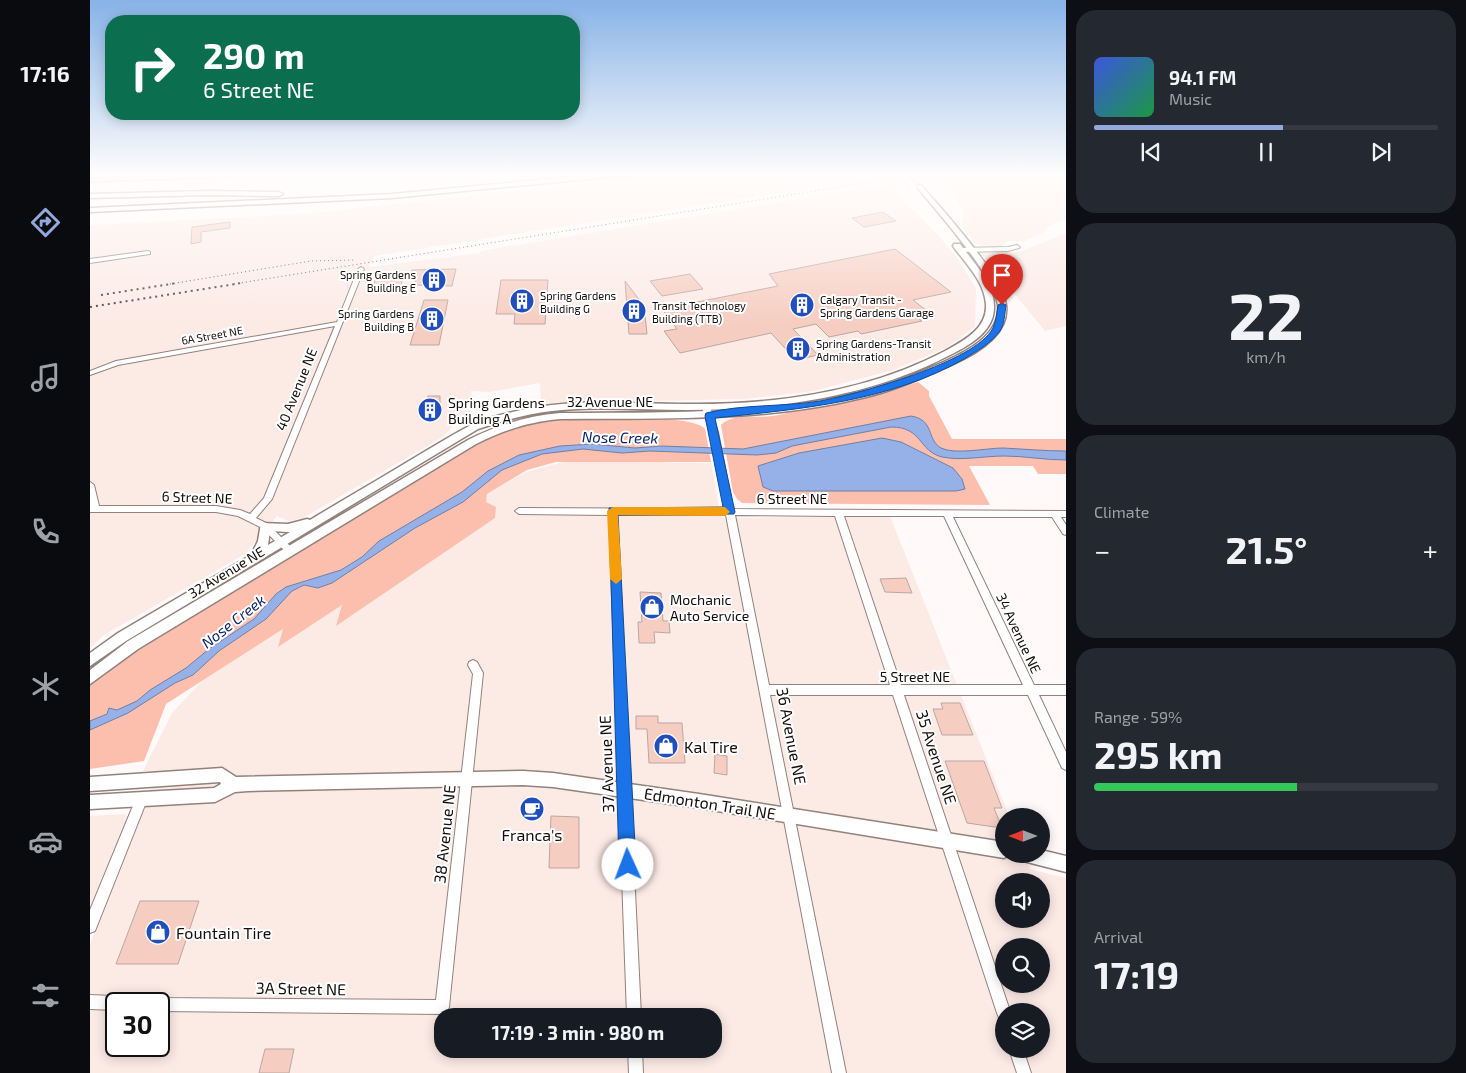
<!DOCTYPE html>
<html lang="en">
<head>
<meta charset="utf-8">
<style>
	:root { --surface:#171b24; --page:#242831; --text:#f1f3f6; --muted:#9ea1a6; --line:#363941; --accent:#93a9dc }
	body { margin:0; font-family:"Exo 2",sans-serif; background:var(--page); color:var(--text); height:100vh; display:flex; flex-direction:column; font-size:19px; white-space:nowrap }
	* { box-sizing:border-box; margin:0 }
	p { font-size:16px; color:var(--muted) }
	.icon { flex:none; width:28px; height:28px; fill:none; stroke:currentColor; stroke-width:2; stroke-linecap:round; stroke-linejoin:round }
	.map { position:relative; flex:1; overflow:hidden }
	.drawer { display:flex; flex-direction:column; gap:10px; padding:10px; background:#0d0f14; width:400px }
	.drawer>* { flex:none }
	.banner { position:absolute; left:15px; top:15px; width:475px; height:105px; border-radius:20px; box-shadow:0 2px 12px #0003; background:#0b6e4f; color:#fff; overflow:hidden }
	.needle { width:32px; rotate:270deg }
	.fabs { position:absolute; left:905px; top:808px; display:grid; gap:10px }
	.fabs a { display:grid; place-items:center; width:55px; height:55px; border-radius:50%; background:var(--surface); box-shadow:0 2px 12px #0003; font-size:25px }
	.speed { position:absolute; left:15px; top:992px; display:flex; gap:10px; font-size:25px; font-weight:700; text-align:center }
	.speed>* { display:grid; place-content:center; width:65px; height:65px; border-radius:50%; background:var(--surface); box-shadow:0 2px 12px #0003; line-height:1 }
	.speed .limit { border:2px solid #111; border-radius:8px; background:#fff; color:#111 }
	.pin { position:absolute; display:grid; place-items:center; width:42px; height:42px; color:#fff; margin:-51px -21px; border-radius:50% 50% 50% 0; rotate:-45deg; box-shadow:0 0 5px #0007 }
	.pin .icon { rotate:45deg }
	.me { position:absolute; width:55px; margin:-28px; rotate:358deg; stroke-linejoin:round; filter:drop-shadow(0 0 4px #0008) }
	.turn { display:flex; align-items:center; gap:18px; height:105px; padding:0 15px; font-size:22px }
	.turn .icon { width:65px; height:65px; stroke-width:2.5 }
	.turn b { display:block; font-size:35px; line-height:42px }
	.big { font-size:38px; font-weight:700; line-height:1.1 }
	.drawer .widget { flex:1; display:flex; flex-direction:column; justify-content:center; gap:8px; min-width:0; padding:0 18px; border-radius:20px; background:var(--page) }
	.drawer .dial { align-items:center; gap:0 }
	.dial b { font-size:65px; line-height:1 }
	.song { display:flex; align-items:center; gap:15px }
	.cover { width:60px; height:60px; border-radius:8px; background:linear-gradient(135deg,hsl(230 70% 55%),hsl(140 70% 35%)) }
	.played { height:5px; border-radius:2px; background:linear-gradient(90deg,var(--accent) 55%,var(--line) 55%) }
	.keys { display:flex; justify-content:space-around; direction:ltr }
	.heat { display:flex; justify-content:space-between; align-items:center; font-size:28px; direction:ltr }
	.charge { height:8px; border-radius:4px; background:linear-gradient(90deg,#34c759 59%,var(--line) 0) }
	.trip { position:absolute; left:344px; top:1008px; width:288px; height:50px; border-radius:20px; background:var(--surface); box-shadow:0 2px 12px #0003; font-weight:700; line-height:50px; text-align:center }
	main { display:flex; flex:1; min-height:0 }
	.menu { display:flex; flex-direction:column; width:90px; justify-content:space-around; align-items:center; background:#090b0e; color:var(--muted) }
	.menu .icon { width:35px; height:35px }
	.menu .active { color:var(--accent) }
	.menu b { font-size:22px; color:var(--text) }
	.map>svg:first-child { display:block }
</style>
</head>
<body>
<main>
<nav class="menu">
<b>17:16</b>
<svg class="icon active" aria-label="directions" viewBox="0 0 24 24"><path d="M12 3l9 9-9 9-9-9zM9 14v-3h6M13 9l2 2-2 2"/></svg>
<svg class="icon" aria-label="music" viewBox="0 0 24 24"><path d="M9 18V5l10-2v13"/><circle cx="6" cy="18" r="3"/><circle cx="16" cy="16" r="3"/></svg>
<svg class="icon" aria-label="phone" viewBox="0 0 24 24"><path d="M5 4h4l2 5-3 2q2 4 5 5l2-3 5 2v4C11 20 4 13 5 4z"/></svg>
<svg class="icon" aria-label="climate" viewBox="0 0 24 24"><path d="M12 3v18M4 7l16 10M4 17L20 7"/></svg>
<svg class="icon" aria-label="car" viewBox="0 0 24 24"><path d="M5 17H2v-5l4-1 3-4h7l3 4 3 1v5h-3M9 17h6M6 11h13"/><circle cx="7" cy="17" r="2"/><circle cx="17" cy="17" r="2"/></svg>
<svg class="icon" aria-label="filters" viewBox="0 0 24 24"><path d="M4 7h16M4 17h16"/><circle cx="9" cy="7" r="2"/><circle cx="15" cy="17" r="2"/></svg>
</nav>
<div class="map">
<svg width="976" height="1073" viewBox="0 0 976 1073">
	<rect width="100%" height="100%" fill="#fffaf9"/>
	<path fill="#fceae5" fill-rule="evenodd" d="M0 174H228L0 182Z
		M583 174H756L763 181 284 256 279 267 390 253V251L862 174H976V219L958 226 956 231 934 241H918L910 247 891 246 885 243 871 225 874 213 857 180 803 190 848 235 867 258 886 288 885 327 856 348 803 370 724 391 655 399 451 403 450 383 400 392 381 391V394L384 396 382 402 377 406 382 415 363 425 359 431 351 438 213 518 198 521 187 516 155 554 14 635 0 648V225L212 214Z
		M976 233V326L955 331 891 253 929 252Z
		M477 461 621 463 631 518 800 516 919 816H914V854H934L940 869 976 878V1073H0V944L68 771H53L82 713 112 681 194 628 189 646 252 605 247 625 396 502 397 494 436 472ZM914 881H951V919H914ZM914 946H951V984H914ZM26 1004H69V1046H26ZM914 1011H951V1049H914ZM352 1016H622V1049H352Z
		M36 814 35 824 0 912V816Z"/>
	<path fill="#fcbfad" d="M246 174 0 184V182Z
		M828 382 839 391V396L862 439H976V474H948L943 466H879L900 505 652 503 647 499 643 492 631 425C644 412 666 419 682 416 693 415 702 411 712 410 751 403 790 395 828 382Z
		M473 419C497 418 602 413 615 429L621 462H466L437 470 397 494 396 502 406 507 405 518 246 626 252 605 188 647 193 629 76 704 54 761 0 769V685L21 667 397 437 424 427Z"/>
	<path fill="#96b1e7" stroke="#6f80a5" d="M821 416C845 420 836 439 851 448 865 455 897 448 913 448 934 449 955 451 976 451V460C955 460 935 456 914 456 895 456 871 461 852 457 828 451 833 427 801 427L702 446 686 453 667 455 560 451 532 453 493 449 452 454 412 470 373 502 325 528 242 583 228 588 214 585 202 591 176 619 129 651 103 675 85 683 38 713 0 730V721L17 714 19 708 27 710 47 701 60 690 96 668 119 649 164 619 186 594 196 587 251 570 272 557 289 541 372 492 398 471 429 455 470 446 503 444 545 448 572 446 653 449Z
		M792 438 811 442 863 468 872 479 875 489 866 491H683L673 487 668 466 709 453Z"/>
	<path fill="#f6cdc1" stroke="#bba7a1" d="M793 212 806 221 774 227 762 218Z
		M140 222V228L111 232V242L101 244 102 227Z
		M805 249 861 292 823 300 842 315 828 318 832 321 771 334 768 331 739 337 726 324 703 329 728 355 706 360 681 333 590 353 574 331 587 329 572 309 688 286 679 274Z
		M366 269 362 286 324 285 327 276H320L322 270Z
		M600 274 613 289 572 296 560 281Z
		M286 278H313L309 292H281Z
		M411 280H458L455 324H424L425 314H406Z
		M535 281 554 306 557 334H539Z
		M334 300H358L349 345H320Z
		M338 396H350V405H347L344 417H333Z
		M816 578 822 593 795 592 790 579Z
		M550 592 571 593 573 621H579L580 633 564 632 565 643H549L548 622H552Z
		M851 703H870L883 735H852L843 709H853Z
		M546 716H568V723H592L595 763H559L557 729H546Z
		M625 754 637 756V775L624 773Z
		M855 761H894L912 808H904L912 828 877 823Z
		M461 816 489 817V868H459Z
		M50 901H109L88 964H26Z
		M175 1049H204L199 1073H169Z"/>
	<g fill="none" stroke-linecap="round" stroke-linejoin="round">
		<defs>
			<path id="minor" d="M163 174H209L207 175 0 181V179Z
				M927 245 930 247 929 248 918 251 870 252 867 250 870 248 918 247Z
				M58 251 60 252V254L0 263V259Z
				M271 267 274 269 182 499 166 518 178 524 203 549 204 551 203 553H197L172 528 148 516 126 512H0V482L4 485 9 506H126L150 510 160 514 174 498 245 326 28 365 0 375V371L26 361 247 322 268 269Z
				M613 405H619L620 407 628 432 643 509 976 511V517H971L976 525V535L973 534 962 517H863L944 685H976V695H949L976 752V770L972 768 938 695H814L920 1011H914V1020L909 1018 907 1013 803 695H680L756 1073H742L636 515H527L551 1016H537L519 515 429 514 425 511 429 508 635 509 620 432 612 407ZM645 515 745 516 800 685H679ZM754 516H854L933 685H811Z
				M383 660 387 662 393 673 359 1007 357 1012 352 1014 69 1011V1004H26V1010L0 1009V995L68 998 346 1000 383 674 378 665 379 662Z
				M51 794 55 796 57 800 5 931 0 933V910L47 796Z
				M538 1049H552L553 1073H539Z
				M919 1049H933L941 1073H927Z"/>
			<path id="major" d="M827 185H831C853 211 911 273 916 305 920 335 884 355 861 365 832 378 803 391 772 398 674 422 571 418 470 419 438 422 414 430 386 444L48 649 0 684V670L38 641 378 440C408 425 437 416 470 413 570 412 671 415 769 393 798 386 826 374 854 362 876 352 911 335 908 305 904 275 848 213 827 187Z
				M864 244H870C883 262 904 283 904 306 905 332 878 346 858 356 779 397 686 410 598 410 552 410 507 406 462 411 437 414 412 421 388 429L36 641 0 666V653L28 633 161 555 168 541 171 523 198 524 217 519 220 520C251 501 283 483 314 464 336 451 358 437 381 425 396 418 414 414 431 410 485 398 541 404 596 404 684 405 777 392 855 351 873 341 897 329 896 305 895 282 876 264 863 246ZM180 531 198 532H200L178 545Z
				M132 768 146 777 433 771 463 773 609 794 914 842V854H920L914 858 609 808 463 787 433 785 158 791 145 792 125 802 0 809V795L124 788 131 784 130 782 0 791V777Z
				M951 850 976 856V872L937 862 931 860 929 854H951Z"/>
			<path id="highway" d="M510 174H549L546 176 519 177 302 198 0 212V208L302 194Z
				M118 191 189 192 193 194 189 196 118 195 0 198V194Z"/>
		</defs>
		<use href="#minor" stroke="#93817b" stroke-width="2"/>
		<use href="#major" stroke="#93817b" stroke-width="3"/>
		<use href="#highway" stroke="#93817b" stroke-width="3"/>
		<use href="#minor" fill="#fff" fill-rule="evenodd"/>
		<use href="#major" fill="#fff" fill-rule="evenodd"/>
		<use href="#highway" fill="#fff" fill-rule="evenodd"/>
		<path stroke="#453f3d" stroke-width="1" stroke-dasharray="1 3" stroke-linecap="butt" d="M80 284 221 261 266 260
			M144 284 831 174"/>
		<path stroke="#453f3d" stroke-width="2" stroke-dasharray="2 4" stroke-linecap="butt" d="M11 295 87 283
			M0 307 152 283"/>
		<defs>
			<path id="major-bridge" d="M814 174 823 187"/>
		</defs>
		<use href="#major-bridge" stroke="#93817b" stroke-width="8" stroke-linecap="butt"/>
		<use href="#major-bridge" stroke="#fff" stroke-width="7"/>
	</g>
	<linearGradient id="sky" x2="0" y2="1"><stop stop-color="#87b3e8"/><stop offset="0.54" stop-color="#fffdfc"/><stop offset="1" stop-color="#fffdfc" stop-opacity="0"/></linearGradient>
	<rect width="976" height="324" fill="url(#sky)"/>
	<path fill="#1a73e8" stroke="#114b97" d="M912 303 916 305C915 313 914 325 910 331 900 344 887 351 874 359 798 402 710 409 625 418L645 512 644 514 528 515 546 865 543 871 538 873 532 871 529 865 519 508 633 507 615 416 616 413C653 404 693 407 730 401 768 394 886 362 903 328 906 321 907 312 908 305Z"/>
	<path fill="#f59e0b" d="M523 507H635L640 512 635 516 528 515 532 579 526 584 520 579 517 511Z"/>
	<defs>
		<symbol id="building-disc" viewBox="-11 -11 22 22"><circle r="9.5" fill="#204ebc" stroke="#fff"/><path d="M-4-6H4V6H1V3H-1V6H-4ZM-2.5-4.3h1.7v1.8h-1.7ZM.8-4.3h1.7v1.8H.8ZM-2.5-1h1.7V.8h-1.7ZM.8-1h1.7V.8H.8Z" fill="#fff"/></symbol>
		<symbol id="shop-disc" viewBox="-11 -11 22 22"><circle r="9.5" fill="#204ebc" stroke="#fff"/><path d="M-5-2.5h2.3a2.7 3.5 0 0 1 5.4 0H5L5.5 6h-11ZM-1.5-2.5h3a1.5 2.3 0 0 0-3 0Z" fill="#fff"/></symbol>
		<symbol id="cafe-disc" viewBox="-11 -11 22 22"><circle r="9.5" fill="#204ebc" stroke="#fff"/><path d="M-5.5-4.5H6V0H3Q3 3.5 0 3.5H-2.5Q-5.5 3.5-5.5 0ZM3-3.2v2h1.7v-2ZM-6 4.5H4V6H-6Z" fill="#fff"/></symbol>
	</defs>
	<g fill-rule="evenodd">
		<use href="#building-disc" x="330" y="266" width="28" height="28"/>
		<use href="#building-disc" x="418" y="287" width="28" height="28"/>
		<use href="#building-disc" x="698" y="291" width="28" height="28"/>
		<use href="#building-disc" x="530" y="297" width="28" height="28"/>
		<use href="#building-disc" x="328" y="305" width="28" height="28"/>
		<use href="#building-disc" x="694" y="335" width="28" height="28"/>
		<use href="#building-disc" x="326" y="396" width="28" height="28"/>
		<use href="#shop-disc" x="548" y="593" width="28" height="28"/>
		<use href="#shop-disc" x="562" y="732" width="28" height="28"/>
		<use href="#cafe-disc" x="428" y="795" width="28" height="28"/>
		<use href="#shop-disc" x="54" y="918" width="28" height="28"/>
	</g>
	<g text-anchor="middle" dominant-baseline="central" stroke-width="4" stroke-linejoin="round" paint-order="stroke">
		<g font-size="11" fill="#130d0b" stroke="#fff" text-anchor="start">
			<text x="326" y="274" text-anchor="end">Spring Gardens<tspan x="326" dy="13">Building E</tspan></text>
			<text x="450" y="295">Spring Gardens<tspan x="450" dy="13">Building G</tspan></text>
			<text x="730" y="299">Calgary Transit -<tspan x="730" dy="13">Spring Gardens Garage</tspan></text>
			<text x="562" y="305">Transit Technology<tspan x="562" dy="13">Building (TTB)</tspan></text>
			<text x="324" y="313" text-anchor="end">Spring Gardens<tspan x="324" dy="13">Building B</tspan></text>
			<text x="726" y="343">Spring Gardens-Transit<tspan x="726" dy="13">Administration</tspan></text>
		</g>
		<g font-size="11" fill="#130d0b" stroke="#fff">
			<text transform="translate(122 335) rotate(-10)">6A Street NE</text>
		</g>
		<g font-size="14" fill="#130d0b" stroke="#fff">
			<text transform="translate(206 389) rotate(-68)">40 Avenue NE</text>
			<text x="520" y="401">32 Avenue NE</text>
			<text transform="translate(107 497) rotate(2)">6 Street NE</text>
			<text x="702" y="498">6 Street NE</text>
			<text transform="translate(136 572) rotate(-31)">32 Avenue NE</text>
			<text transform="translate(929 633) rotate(65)">34 Avenue NE</text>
			<text x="825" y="676">5 Street NE</text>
		</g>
		<g font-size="14" fill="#130d0b" stroke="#fff" text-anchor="start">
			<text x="358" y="402">Spring Gardens<tspan x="358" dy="16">Building A</tspan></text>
			<text x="580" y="599">Mochanic<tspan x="580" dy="16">Auto Service</tspan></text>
		</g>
		<g font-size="15" font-style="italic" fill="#0c2664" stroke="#fff">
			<text transform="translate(530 437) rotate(1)">Nose Creek</text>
			<text transform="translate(143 621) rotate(-38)">Nose Creek</text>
		</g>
		<g font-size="16" fill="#130d0b" stroke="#fff">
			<text transform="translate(702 736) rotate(79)">36 Avenue NE</text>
			<text transform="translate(847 757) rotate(72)">35 Avenue NE</text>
			<text transform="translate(516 764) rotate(-92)">37 Avenue NE</text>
			<text transform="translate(620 803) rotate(9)">Edmonton Trail NE</text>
			<text transform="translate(354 834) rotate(-84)">38 Avenue NE</text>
			<text transform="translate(211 988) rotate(1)">3A Street NE</text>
		</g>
		<g font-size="16" fill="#130d0b" stroke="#fff" text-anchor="start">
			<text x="594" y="746">Kal Tire</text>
			<text x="442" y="834" text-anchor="middle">Franca's</text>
			<text x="86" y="932">Fountain Tire</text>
		</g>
	</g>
</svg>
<div class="fabs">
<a><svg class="needle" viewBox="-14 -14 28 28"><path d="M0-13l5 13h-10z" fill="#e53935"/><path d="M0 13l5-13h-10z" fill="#9ea1a6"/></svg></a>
<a><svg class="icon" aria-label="sound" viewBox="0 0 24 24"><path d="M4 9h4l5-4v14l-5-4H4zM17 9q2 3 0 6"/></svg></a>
<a><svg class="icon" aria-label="search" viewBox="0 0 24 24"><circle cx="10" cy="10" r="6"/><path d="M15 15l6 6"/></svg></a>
<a><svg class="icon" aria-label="layers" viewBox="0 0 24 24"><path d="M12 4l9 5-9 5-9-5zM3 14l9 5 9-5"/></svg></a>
</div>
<div class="speed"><div class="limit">30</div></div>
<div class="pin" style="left:912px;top:305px;background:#d93025"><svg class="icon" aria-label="arrive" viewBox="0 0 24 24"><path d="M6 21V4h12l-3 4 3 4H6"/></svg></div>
<svg class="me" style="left:538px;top:865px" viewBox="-20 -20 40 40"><circle r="19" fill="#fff"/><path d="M0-13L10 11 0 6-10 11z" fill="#1a73e8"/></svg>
<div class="trip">17:19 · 3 min · 980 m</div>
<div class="banner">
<div class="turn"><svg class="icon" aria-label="right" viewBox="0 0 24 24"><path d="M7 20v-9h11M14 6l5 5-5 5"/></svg><div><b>290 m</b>6 Street NE</div></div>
</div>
</div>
<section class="drawer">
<div class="widget">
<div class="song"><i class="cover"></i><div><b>94.1 FM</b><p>Music</p></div></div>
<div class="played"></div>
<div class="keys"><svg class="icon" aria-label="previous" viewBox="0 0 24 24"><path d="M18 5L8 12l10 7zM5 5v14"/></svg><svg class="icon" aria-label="pause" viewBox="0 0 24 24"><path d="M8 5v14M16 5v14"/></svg><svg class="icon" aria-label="next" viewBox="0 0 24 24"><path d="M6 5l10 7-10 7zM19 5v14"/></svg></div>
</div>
<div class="widget dial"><b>22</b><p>km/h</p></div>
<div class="widget"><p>Climate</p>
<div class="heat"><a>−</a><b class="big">21.5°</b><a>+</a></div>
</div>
<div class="widget"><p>Range · 59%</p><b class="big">295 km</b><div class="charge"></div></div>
<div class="widget"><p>Arrival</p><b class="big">17:19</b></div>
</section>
</main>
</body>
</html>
